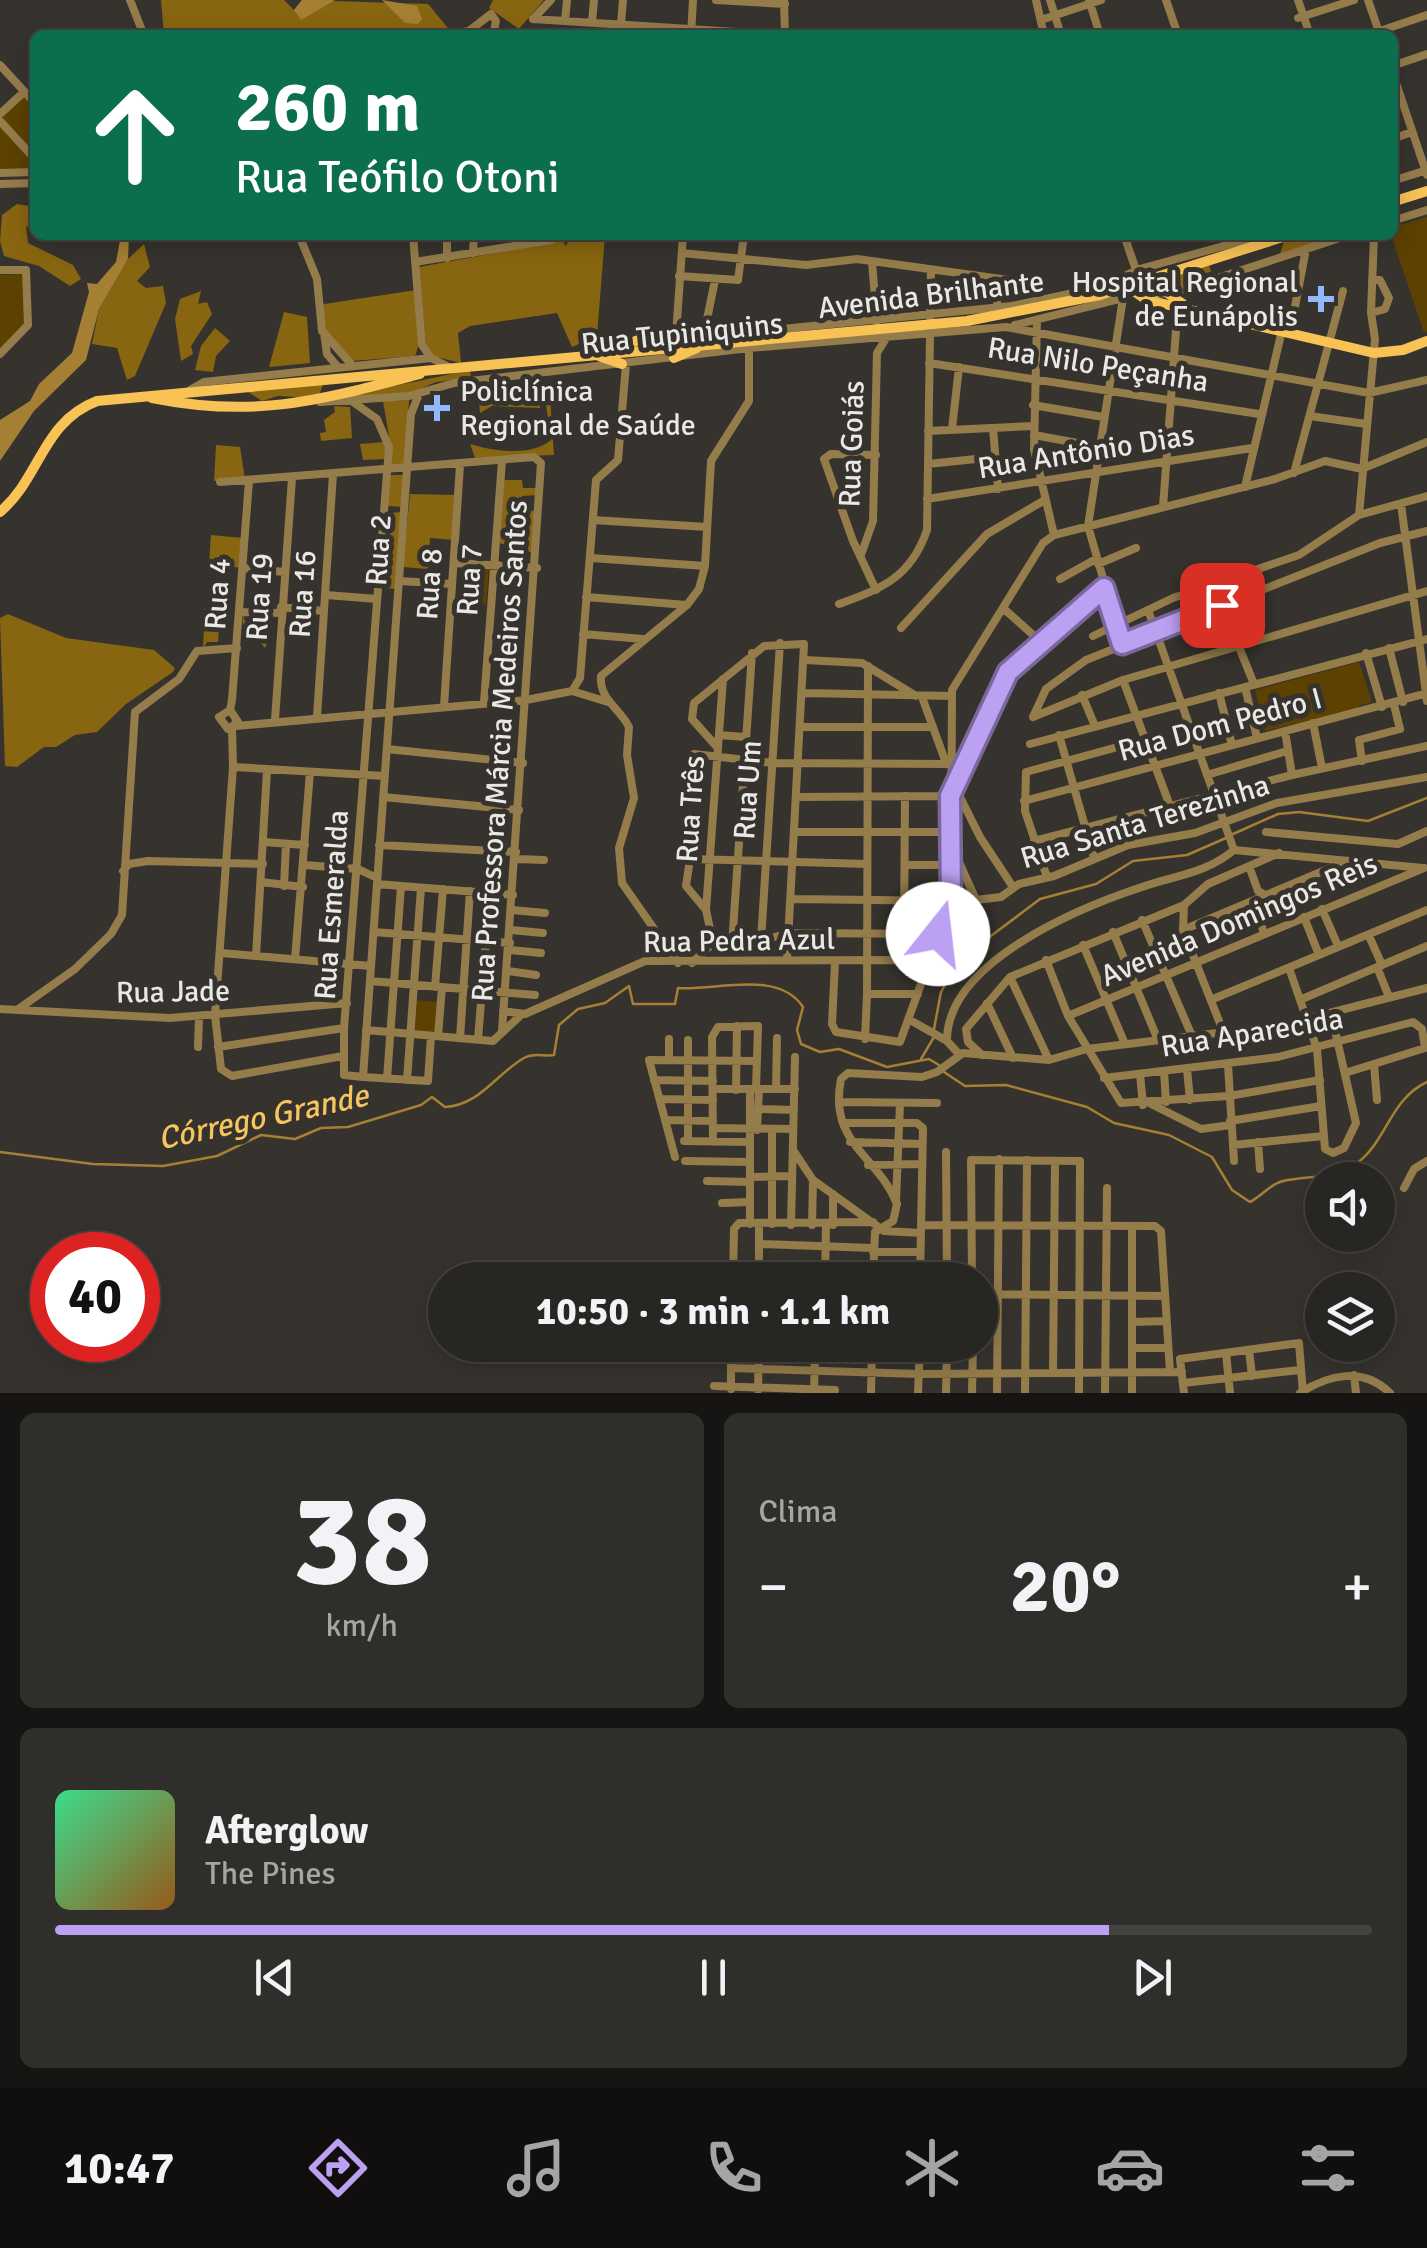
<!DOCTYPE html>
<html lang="pt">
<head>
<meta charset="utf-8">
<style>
	:root { --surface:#282622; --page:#302e2a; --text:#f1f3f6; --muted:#a5a5a5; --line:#444340; --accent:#bca0f2 }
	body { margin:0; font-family:Signika,sans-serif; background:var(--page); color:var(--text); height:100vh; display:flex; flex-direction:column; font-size:38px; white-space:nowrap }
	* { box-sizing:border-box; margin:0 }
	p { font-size:32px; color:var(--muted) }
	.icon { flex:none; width:55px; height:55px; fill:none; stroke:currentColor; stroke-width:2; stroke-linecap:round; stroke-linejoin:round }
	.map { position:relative; height:1393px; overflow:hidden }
	.drawer { display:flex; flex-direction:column; gap:20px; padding:20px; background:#161513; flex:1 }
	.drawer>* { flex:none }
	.banner { position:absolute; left:30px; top:30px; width:1368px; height:210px; border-radius:15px; box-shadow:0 5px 25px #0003,0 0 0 2px var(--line); background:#0b6e4f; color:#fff; overflow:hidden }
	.buttons { position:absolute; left:1305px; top:1162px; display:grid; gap:20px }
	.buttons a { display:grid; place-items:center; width:90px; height:90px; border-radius:50%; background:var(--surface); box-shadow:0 5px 25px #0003,0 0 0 2px var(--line); font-size:50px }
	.speed { position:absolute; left:30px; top:1232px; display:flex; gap:20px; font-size:50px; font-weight:700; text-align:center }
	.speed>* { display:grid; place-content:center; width:130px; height:130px; border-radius:50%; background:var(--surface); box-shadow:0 5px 25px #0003,0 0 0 2px var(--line); line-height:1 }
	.speed .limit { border:15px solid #d22; background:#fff; color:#111 }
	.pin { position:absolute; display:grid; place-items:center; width:85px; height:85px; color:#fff; margin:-42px; border-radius:20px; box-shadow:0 5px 15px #0006 }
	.me { position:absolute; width:110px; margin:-55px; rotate:16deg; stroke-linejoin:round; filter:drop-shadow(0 0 8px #0008) }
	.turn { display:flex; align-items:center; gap:35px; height:210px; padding:0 40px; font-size:45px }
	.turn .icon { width:130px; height:130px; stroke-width:2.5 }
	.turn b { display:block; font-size:70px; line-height:85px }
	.big { font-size:75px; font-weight:800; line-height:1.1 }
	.drawer .tile { flex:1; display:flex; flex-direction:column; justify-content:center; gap:15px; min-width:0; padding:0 35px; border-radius:15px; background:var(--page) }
	.drawer .dial { align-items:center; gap:0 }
	.dial b { font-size:130px; line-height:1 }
	.song { display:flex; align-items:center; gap:30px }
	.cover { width:120px; height:120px; border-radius:15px; background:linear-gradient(135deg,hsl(150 70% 55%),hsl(30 70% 35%)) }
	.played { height:10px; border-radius:5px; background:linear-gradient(90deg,var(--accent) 80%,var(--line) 80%) }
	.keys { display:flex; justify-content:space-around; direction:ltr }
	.heat { display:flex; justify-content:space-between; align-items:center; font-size:55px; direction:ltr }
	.drawer .tiles { flex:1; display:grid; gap:20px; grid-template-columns:1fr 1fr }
	.tile:last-child { grid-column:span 2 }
	.trip { position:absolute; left:428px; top:1262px; width:570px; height:100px; border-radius:50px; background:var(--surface); box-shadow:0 5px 25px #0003,0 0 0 2px var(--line); font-weight:800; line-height:100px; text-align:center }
	.tab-bar { display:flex; height:160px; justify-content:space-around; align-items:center; background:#100f0e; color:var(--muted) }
	.tab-bar .icon { width:70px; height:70px }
	.tab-bar .current { color:var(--accent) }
	.tab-bar b { font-size:45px; color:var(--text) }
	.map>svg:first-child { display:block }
</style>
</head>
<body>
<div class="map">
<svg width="1427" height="1393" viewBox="0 0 1427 1393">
	<rect width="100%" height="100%" fill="#36332e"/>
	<path fill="#5c4100" d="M25 96 35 107V157L0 118Z
		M0 125 35 163V169H0Z
		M1427 217V332L1424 333 1391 235 1393 227Z
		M23 274 26 323 0 351V275Z
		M472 566 489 568 486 605 469 603Z
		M1359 662 1372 702 1358 706V710L1265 731 1255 690Z
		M413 1000 439 1002 437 1034 411 1033Z"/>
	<path fill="#886510" d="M161 0H284L294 10 302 0 428 4 448 28 441 35 357 28 343 35H164Z
		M493 0H544L519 29 489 8Z
		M17 204 35 207V231L26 226 28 243 73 265 81 279 70 286 39 266 4 256 0 241 2 215Z
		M558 235 566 246 572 235H605L597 336 572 347 557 313 470 326 458 333 461 363 432 356 426 345 419 267 550 243Z
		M1302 235H1341L1280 254 1284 241Z
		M144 244 150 267 137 281 146 288 163 286 166 303 135 376 127 380 117 348 92 344 99 309 128 259Z
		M1209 265 1212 275 1173 291 1141 287Z
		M416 290 419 344 415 356 352 361 324 333 318 305Z
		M201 291 198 304 207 302 212 314 191 346 193 354 181 361 175 319 180 299Z
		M284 312 307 317 310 363 269 367Z
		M215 328 230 341 216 356 213 372 195 370 201 346Z
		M470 370 471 378 436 382 409 394 338 398Z
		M324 382 318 398 278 396 262 401 245 390Z
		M540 385V408L492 406 480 413 478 393Z
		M544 390 550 396 554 455 475 458 470 444C495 452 533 456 551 440Z
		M409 400 405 468H388L391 448 383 401Z
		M334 406 350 407 352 438 321 441 320 433 326 432 324 420 335 412Z
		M385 435 386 459 363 460 360 444 384 442Z
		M216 445 240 447 245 479 214 481Z
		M389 475H404L403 507 388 506Z
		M504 480H522L523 488H539V495L522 496 521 510 539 511 536 554 499 543Z
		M410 494 456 495 453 540 430 538 428 569 403 567Z
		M403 512 396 589 383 588 388 513Z
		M211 535 243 538 242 568 209 564Z
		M205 608 208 615 222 613 228 619 213 622 219 628 218 642H207L203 648Z
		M8 614 66 638 154 650 175 668 173 672 126 704 97 732 75 735 56 747H44L17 767 5 766 0 618Z
		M243 615 246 624 261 625V634H271L265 648 259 641 243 639Z"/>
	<path fill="#a58034" d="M302 0H335L301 20 294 10Z
		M382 0 417 6 422 19 418 24 405 23Z
		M121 235H129L128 259 99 309 86 360 34 411 0 461V420L30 401 39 384 72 353 89 292 87 283 97 284 116 262Z"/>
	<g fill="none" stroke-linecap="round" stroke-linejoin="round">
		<path stroke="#a58034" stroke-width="2.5" d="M1316 35 1326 30
			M1233 834 1278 814 1299 812 1368 821 1427 798
			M934 1029 941 992 959 960 1040 899 1096 884 1133 861 1187 855 1226 838
			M921 1059 934 1037
			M944 1072 965 1086 1006 1085 1087 1107 1114 1123 1169 1135 1212 1157 1232 1190 1250 1202C1262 1196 1270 1184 1283 1181 1308 1175 1335 1180 1357 1163 1387 1141 1390 1099 1427 1082
			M0 1152 93 1164 163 1166 217 1156 261 1135 295 1139 321 1128 348 1127 421 1105 432 1097 445 1107C480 1105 496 1074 524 1058 535 1052 544 1057 554 1055L559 1025 578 1009 605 1003 629 986 633 1004H675L678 988C716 991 778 969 803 1007L797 1030 801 1044 820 1052 839 1049 887 1067 929 1059 939 1065"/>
		<path stroke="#957c4b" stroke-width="8" d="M130 0 143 33
			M716 0 785 4
			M784 0 785 35
			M1036 0 1044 35
			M1050 0 1061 35
			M1089 0 1100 35
			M1166 0 1178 35
			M1298 0 1310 35
			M1368 0 1380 35
			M1298 18 1354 0
			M533 19 785 35
			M533 19 551 0
			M1041 20 1101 0
			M565 21 567 0
			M592 22 594 0
			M350 35H390
			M443 35 469 31 491 14 496 21 493 35
			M620 35 623 0
			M691 35 693 0
			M1368 35 1427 15
			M0 65 35 103
			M1392 66 1427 54
			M1392 71 1427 175
			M0 114 24 92
			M0 121 35 159
			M1392 139 1412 132
			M0 173 35 172
			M1392 181 1427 170
			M0 184 35 183
			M1392 221 1427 210
			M299 235 317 279 322 331 351 364
			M413 235 422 345 431 358 449 367
			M1124 235 1137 273
			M84 236V235
			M473 253 474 235
			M682 253 806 265 857 259 1024 282
			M447 258V235
			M415 262 551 240 556 235
			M872 262 877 321
			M0 270H26L28 325 0 354
			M679 276 738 280 744 235
			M1120 287 1123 298 1088 526 1122 644
			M1169 294 1349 235
			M997 308 998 281
			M1371 313 1385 309 1389 298 1380 280H1372
			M930 317 931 271
			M1037 320 1034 449 1054 535
			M1015 325 1123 298
			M324 333 327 354 337 366
			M1290 333 1306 249
			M676 335 683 235
			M691 338 1012 306 1107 286 1136 270 1264 235
			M703 339 715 280
			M929 363 1259 414
			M190 390 204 382 431 358
			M419 394 411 414 363 1077 428 1081 431 1036
			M320 402 409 396 454 383 749 348 1006 327 1369 393 1427 380
			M353 402 377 419 389 447 344 1028V1075L363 1077
			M1033 405 1103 417
			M1310 416 1366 424
			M993 428 998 489
			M952 429 959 367
			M928 431 1033 426
			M1034 435 1099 447
			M876 455 831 454 824 459 853 541 876 590
			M928 464 995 457
			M1364 468 1427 442
			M1294 473 1343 291
			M220 482 534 457 541 463 502 1031
			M1245 487 1283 326
			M927 499 1252 448
			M1401 504 1427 701
			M1163 507 1178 303
			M1359 515 1375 339 1371 313 1374 235
			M593 520 707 527
			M861 555 873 521 877 353 885 340
			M591 558 705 566
			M454 563 537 568
			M1098 564 1136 548
			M243 568 284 572
			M1060 579 1096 559
			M399 581 452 584
			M1213 583 1254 684
			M326 595 377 599
			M586 597 687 605
			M839 604C883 588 911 577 927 530L930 335
			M281 607 324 611
			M1003 608 1041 642
			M1148 610 1234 850 1423 868
			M240 612 281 613
			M901 628 987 534 1043 501
			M583 634 643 639
			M1093 636 1173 598 1299 555 1359 515 1427 496
			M1389 648 1403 702
			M1366 653 1382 707
			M805 660 862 663 916 696
			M868 666 867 994H918
			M1123 680 1170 806
			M1245 687 1257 738
			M572 691 580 678 596 480 618 460 626 364
			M805 693 952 696
			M1219 693 1232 745
			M1082 695 1095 726
			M922 697 946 763
			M484 702 502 461
			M444 706 460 465
			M230 710 238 722 228 729 219 717 230 710 232 700 249 481
			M317 717 333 474
			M1033 717 1046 689 1086 660 1380 543 1427 531
			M1033 717 1123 680 1427 591
			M275 720 292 478
			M1313 723 1322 768
			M236 726 526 700 572 691 608 702
			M803 727H933
			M232 728 233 767 385 776
			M1285 731 1292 775
			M719 735 746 737
			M1059 735 1094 858
			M1030 744 1427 639
			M718 748 692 719 694 703 764 646 804 644 787 959
			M387 749 523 763
			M694 754 773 763 951 764
			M1362 761 1359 740 1400 729 1394 705
			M233 767 215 1015 221 1069 232 1076 343 1056
			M1207 775 1287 751
			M956 789 980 837 1013 887
			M383 797 519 810
			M798 797 950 796 1011 667 1105 589
			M1024 801 1427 693
			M796 832H951
			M1266 832 1398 844 1427 831
			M1034 841 1292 775 1427 746
			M264 842 305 845
			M379 845 516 852
			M954 851 976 900
			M516 859 544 860
			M304 865 358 869 377 878
			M906 865H951
			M1249 866 1258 891 1265 895
			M123 871 129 864 148 861 263 864
			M1047 877 1025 811 1026 772 1147 739
			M261 882 303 887
			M377 884 513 895
			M284 886 286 844
			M792 899 951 901
			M1253 902 1264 933
			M1184 905 1183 930 1223 1031
			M1322 909 1338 946
			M512 910 545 913
			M706 910 686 886 690 859 867 864
			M1304 917 1319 955
			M944 919 976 900 1001 897 1019 884 1054 876 1128 845 1195 833 1277 803 1427 777
			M1142 920 1192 1036
			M511 930 543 933
			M1183 930 1347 861
			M374 932 510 943
			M1113 932 1158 1040
			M904 934 905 796
			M1369 936 1382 965
			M761 940 780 643
			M713 943 706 910 723 679
			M732 945 752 653
			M1083 945 1125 1044
			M510 950 541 953
			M221 953 371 966
			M256 956 267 770
			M295 959 310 772
			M1046 960 1068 1016 1121 1103 1229 1096 1320 1080
			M835 962 832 1024 836 1032 900 1042 951 901 952 690 1043 543 1054 535 1275 479 1325 461 1362 469
			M678 963 622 883 619 848 634 798 627 755 629 727C620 708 599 700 601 676L687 605 699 589 705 566 711 461 749 401V348
			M692 963 713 943 746 945 789 933 937 934
			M1377 967 1389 997
			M1289 968 1317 1049 1325 1149 1333 1153 1344 1148 1356 1123 1331 1013
			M508 971 536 975
			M1010 977 1049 1060
			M370 981 535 995
			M435 987 443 889
			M1213 999 1427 910
			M1302 999 1427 946
			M987 1003 1013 1058
			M0 1009 170 1018 347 1003
			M17 1010 75 969 111 934 122 915 135 712 179 679 197 651 237 648
			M503 1011 525 1014 645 961 898 960 927 965
			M1068 1016 1424 868
			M910 1020 947 1041 958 1053
			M366 1030 493 1041 520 1016
			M438 1036 442 987
			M460 1038 470 891
			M478 1039 490 893
			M865 1039 867 994
			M947 1041C946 963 1078 908 1142 887 1176 875 1205 874 1234 850
			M198 1047 199 1017
			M218 1047 344 1028
			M982 1055 968 1042 966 1029 1010 977 1184 905 1208 884 1279 853
			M669 1058V1039
			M1228 1065 1234 1161
			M1374 1065 1377 1100
			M1187 1069 1190 1100
			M1164 1071 1166 1102
			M1140 1074 1143 1105
			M1104 1078 1278 1057 1413 1022 1422 1029 1425 1048 1345 1073
			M387 1079 401 886
			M407 1080 421 888
			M654 1080 713 1081
			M714 1089H795
			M776 1089 777 1038
			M736 1090 737 1026
			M662 1099 713 1100
			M840 1102 937 1103
			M1151 1104 1201 1129 1231 1125
			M758 1109 794 1110
			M668 1120 713 1121
			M1230 1121 1321 1106
			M843 1123H917L923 1128 920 1280
			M714 1128 793 1129
			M757 1130 759 1089
			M684 1141 749 1142
			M688 1141V1040
			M713 1142 712 1037 718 1027 758 1026 756 1089
			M850 1142 921 1144
			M1258 1142 1260 1169
			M1233 1145 1324 1136
			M793 1150 813 1180 884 1231 921 1233
			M946 1152 947 1280
			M675 1157 649 1060 756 1061
			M685 1161 749 1162
			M868 1165 920 1164
			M750 1177 792 1176
			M707 1181 750 1182
			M1404 1188 1414 1169 1427 1161
			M896 1200 900 1103
			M722 1203 749 1202
			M897 1204C878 1155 828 1144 841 1079L848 1073 922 1077 937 1072 963 1053 1049 1060 1087 1049 1282 1025 1427 988
			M750 1224V1089
			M759 1224V1280
			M772 1224V1130
			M791 1225 795 1057
			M812 1225 813 1180
			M833 1225V1194
			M921 1225 1155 1226 1161 1231 1170 1372
			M759 1244 873 1248
			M873 1252H920
			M734 1268H873
			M873 1273H920
			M733 1280 734 1229 739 1223 873 1222
			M825 1280 826 1225
			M873 1280 875 1232 893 1221 897 1204
			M972 1280 971 1160 1080 1161 1079 1393
			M980 1294 1164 1296
			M1132 1322 1166 1321
			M715 1345 872 1350
			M1132 1348H1168
			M1249 1350 1252 1376
			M871 1353 919 1354
			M1226 1353 1230 1393
			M731 1368 919 1374 1182 1372
			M1053 1373 1055 1161
			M1354 1375 1356 1393
			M1183 1383 1300 1370
			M714 1386 835 1390
			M731 1389V1348
			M758 1390 759 1345
			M814 1393 815 1349
			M871 1393 872 1349
			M918 1393 920 1345
			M946 1393 947 1345
			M972 1393 973 1345
			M997 1393 999 1159
			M1025 1393 1027 1160
			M1105 1393 1107 1188
			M1132 1393V1226
			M1184 1393 1180 1359 1299 1343 1303 1393
			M1300 1393C1328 1375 1363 1366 1390 1393"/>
		<path stroke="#f8c255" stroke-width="10" d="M1392 202 1427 191
			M1128 287 1147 300 1374 353 1403 350 1427 341
			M1136 288 1144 293 1166 292 1183 304
			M664 334 696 342
			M621 348 644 337
			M599 356 622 364
			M674 358 697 348
			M152 398C257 419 320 400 420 374
			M0 512C41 477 42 422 97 401L967 321 1100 295 1289 235"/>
	</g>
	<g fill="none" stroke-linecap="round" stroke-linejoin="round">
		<defs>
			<path id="route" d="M938 934 951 901 950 796 1008 672 1104 588 1122 644 1222 605"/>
		</defs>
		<use href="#route" stroke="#7a689d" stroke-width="25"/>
		<use href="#route" stroke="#bca0f2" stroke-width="18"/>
	</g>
	<g fill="#92b7fd" stroke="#36332e" stroke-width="4">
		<path d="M1316 284h10v10h10v10h-10v10h-10v-10h-10v-10h10z"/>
		<path d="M432 393h10v10h10v10h-10v10h-10v-10h-10v-10h10z"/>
	</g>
	<g text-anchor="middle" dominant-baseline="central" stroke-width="10" stroke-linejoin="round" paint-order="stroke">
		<g font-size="30" fill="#eae8e4" stroke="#36332e" text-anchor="end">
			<text x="1298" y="282">Hospital Regional<tspan x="1298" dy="34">de Eunápolis</tspan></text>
			<text x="460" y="391" text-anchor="start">Policlínica<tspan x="460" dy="34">Regional de Saúde</tspan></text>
		</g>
		<g font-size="30" fill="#eae8e4" stroke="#36332e">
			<text transform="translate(931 295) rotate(-7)">Avenida Brilhante</text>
			<text transform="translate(682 334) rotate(-6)">Rua Tupiniquins</text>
			<text transform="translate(1098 365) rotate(9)">Rua Nilo Peçanha</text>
			<text transform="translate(852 444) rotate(-88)">Rua Goiás</text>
			<text transform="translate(1086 452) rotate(-9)">Rua Antônio Dias</text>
			<text transform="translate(379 550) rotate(-86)">Rua 2</text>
			<text transform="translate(470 580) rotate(-86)">Rua 7</text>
			<text transform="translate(430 584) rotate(-86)">Rua 8</text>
			<text transform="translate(218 594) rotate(-86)">Rua 4</text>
			<text transform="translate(303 594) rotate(-86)">Rua 16</text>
			<text transform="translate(260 597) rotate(-86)">Rua 19</text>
			<text transform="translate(1220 725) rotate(-15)">Rua Dom Pedro I</text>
			<text transform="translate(500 751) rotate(-86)">Rua Professora Márcia Medeiros Santos</text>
			<text transform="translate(748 790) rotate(-86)">Rua Um</text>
			<text transform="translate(691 809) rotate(-86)">Rua Três</text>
			<text transform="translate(1145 822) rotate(-17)">Rua Santa Terezinha</text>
			<text transform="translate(332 905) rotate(-86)">Rua Esmeralda</text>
			<text transform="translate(1239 920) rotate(-23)">Avenida Domingos Reis</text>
			<text transform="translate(739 941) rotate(-1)">Rua Pedra Azul</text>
			<text transform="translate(173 992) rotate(-1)">Rua Jade</text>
			<text transform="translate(1252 1033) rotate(-9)">Rua Aparecida</text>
		</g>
		<g font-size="32" font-style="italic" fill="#f7c45d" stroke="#36332e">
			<text transform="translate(263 1117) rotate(-12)">Córrego Grande</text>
		</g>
	</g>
</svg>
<div class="buttons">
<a><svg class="icon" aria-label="sound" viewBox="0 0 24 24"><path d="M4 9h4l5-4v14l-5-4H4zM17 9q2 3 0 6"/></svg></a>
<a><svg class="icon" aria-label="layers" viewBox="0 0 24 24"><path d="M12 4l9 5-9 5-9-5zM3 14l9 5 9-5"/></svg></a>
</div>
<div class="speed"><div class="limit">40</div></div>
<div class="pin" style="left:1222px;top:605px;background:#d93025"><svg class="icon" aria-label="arrive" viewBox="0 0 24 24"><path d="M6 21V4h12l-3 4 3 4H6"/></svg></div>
<svg class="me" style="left:938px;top:934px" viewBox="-20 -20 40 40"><circle r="19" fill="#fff"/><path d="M0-13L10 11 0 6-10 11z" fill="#bca0f2"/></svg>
<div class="trip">10:50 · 3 min · 1.1 km</div>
<div class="banner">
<div class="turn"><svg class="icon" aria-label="ahead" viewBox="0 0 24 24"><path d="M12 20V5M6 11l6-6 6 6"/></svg><div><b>260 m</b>Rua Teófilo Otoni</div></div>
</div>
</div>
<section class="drawer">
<div class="tiles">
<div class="tile dial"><b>38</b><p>km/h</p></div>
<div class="tile"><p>Clima</p>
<div class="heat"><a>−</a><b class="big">20°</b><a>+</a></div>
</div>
<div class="tile">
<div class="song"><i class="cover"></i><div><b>Afterglow</b><p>The Pines</p></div></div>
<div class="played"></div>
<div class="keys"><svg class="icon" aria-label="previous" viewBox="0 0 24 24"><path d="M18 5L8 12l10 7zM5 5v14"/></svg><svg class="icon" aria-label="pause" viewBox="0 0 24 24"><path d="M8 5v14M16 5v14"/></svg><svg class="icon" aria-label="next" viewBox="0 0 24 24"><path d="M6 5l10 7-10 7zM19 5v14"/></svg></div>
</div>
</div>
</section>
<nav class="tab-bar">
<b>10:47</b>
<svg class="icon current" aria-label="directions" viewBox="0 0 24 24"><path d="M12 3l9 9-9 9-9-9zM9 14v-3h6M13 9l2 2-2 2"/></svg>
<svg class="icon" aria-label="music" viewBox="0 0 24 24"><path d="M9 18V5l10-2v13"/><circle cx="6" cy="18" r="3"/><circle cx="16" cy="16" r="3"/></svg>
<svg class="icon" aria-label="phone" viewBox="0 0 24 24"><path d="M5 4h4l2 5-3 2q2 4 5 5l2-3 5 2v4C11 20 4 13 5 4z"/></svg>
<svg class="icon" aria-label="climate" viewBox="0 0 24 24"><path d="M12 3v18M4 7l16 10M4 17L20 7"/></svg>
<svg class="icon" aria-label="car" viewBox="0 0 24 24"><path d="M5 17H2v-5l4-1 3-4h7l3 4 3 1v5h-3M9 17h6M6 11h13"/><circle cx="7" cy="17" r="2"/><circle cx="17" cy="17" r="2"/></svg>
<svg class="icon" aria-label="filters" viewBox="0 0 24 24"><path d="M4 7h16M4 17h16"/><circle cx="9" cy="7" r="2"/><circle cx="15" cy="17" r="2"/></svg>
</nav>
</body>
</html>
